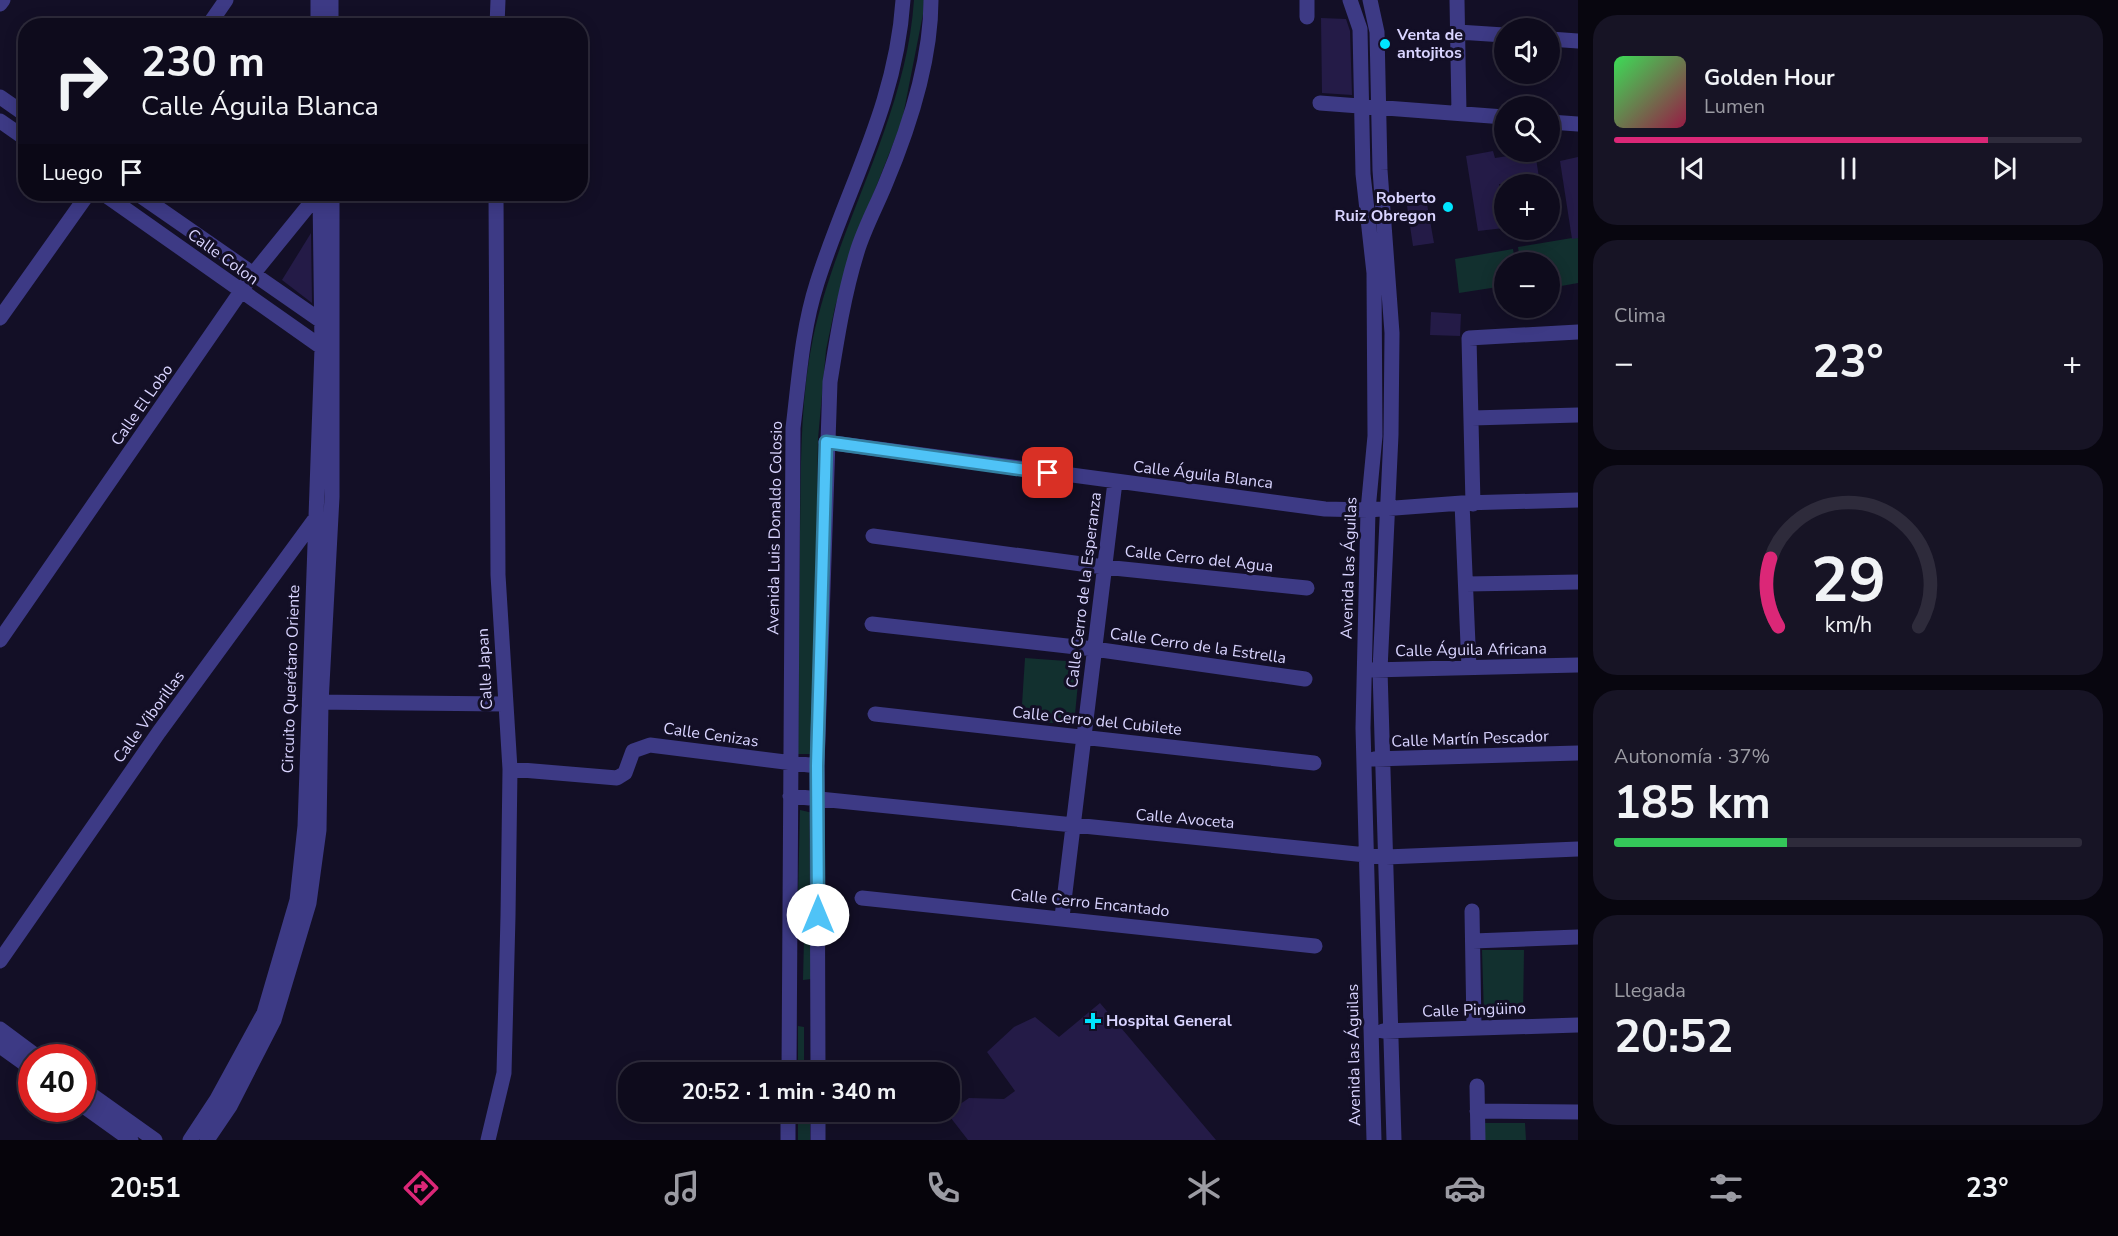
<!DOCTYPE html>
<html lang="es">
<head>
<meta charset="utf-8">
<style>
	:root { --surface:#0e0b1c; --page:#171425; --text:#f1f3f6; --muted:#9b9ba3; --line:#2e2b3b; --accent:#db2777 }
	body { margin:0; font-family:"Nunito Sans",sans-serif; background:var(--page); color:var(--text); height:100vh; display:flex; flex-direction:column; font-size:22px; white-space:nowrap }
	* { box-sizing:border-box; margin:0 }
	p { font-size:20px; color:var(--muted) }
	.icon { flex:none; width:33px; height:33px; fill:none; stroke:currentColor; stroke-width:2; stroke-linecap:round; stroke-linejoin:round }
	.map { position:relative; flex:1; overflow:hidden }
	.side { display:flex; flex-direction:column; gap:15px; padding:15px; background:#08060f; width:540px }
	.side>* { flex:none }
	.top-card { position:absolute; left:18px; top:18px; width:570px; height:183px; border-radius:24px; box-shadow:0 3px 15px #0003,0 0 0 2px var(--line); background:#0e0b1c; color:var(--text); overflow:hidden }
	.controls { position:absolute; left:1494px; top:18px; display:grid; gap:12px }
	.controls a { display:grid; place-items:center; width:66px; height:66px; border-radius:50%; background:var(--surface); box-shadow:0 3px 15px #0003,0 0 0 2px var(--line); font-size:30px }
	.speed { position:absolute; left:18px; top:1044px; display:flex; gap:12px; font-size:30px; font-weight:700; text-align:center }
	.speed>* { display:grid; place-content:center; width:78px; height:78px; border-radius:50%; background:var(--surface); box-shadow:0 3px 15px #0003,0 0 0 2px var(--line); line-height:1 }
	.speed .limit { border:9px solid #d22; background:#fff; color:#111 }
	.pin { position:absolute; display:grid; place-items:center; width:51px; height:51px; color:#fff; margin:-26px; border-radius:12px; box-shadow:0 3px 9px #0006 }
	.me { position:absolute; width:66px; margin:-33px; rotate:0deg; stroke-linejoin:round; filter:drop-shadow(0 0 4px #0008) }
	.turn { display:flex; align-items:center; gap:21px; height:126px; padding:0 24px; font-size:27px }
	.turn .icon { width:78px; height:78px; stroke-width:2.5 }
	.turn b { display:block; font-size:42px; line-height:51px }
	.then { display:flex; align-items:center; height:57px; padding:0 24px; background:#0003; gap:12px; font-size:22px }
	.big { font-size:45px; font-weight:700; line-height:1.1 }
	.side .widget { flex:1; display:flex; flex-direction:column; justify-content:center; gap:9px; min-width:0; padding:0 21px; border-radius:24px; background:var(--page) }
	.side .dial { align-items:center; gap:0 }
	.dial svg { height:156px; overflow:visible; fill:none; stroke:var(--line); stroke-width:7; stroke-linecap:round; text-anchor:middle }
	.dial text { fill:var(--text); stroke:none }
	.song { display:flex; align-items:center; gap:18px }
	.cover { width:72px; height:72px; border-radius:9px; background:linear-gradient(135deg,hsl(130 70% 55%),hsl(340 70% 35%)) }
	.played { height:6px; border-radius:3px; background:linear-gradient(90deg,var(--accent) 80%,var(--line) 80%) }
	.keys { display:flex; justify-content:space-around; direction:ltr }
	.heat { display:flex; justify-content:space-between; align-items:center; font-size:33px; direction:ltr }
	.charge { height:9px; border-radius:4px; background:linear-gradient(90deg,#34c759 37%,var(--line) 0) }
	.trip { position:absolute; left:618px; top:1062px; width:342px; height:60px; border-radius:24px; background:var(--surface); box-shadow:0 3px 15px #0003,0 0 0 2px var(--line); font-weight:700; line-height:60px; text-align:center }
	.menu { display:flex; height:96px; justify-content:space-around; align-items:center; background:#06040b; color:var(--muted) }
	.menu .icon { width:42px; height:42px }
	.menu .active { color:var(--accent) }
	.menu b { font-size:27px; color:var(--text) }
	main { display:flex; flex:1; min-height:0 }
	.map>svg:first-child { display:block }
</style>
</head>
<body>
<main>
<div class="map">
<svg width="1578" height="1140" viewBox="0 0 1578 1140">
	<rect width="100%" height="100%" fill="#130f26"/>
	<path fill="#12302f" d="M914 0H924L923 14 902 121 854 243 835 307 826 350 818 439 813 754H798C799 680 799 606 800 532 801 467 800 401 813 338 838 222 906 119 914 0Z
		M1578 237V283L1550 288V262H1520L1518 247Z
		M1513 249 1515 262H1504V286L1459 293 1455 259Z
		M1025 658 1080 662 1074 725 1021 720Z
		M800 810 813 813 811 979 803 980 804 939 798 896Z
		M1482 950H1524L1523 1015 1484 1016Z
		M798 1026 804 1027V1072H798Z
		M798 1112H810V1140H798Z
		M1485 1123H1525L1526 1140H1485Z"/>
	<path fill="#241b47" d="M1321 18 1346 19 1350 31 1352 95 1322 93Z
		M1493 151 1495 158 1535 152 1540 184H1499L1504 228 1478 231 1466 156Z
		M1578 157V238L1572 239 1560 161Z
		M1427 204 1434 243 1413 246 1407 206Z
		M311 233 312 303 282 280Z
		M1431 312 1461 314 1460 336 1430 335Z
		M1100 1003 1216 1140H968L947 1113 969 1098 1004 1099 1015 1091 987 1052 1014 1027 1035 1017 1059 1037Z"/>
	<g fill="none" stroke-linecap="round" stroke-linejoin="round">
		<path stroke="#3d3a85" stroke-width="15" d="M318 0V26
			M331 0V26
			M1350 0 1360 29 1363 174 1374 273 1375 436 1368 510 1363 728 1374 1140
			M1370 0 1377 32 1380 170 1392 333 1391 435 1380 670 1394 1140
			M1457 0 1459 113
			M0 4 3 0
			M1307 17V0
			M208 26 226 0
			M497 26 498 0
			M1458 32 1504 35
			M1550 39 1578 41
			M0 97 26 115
			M1320 103 1504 117
			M0 121 26 139
			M1550 122 1578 124
			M104 194 327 351
			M138 194 327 325
			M0 318 88 194
			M1472 418 1578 415
			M826 442 1325 509 1368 510 1462 503 1578 500
			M1462 503 1469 668
			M1473 504 1469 338 1578 332
			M873 536 1104 567 1307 588
			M1466 584 1578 582
			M872 624 1094 649 1305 679
			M0 640 253 274 318 194
			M1371 670 1578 665
			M313 702 504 704
			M875 714 1314 763
			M1374 759 1578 753
			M510 769 617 778 625 773 633 751 650 745 817 766
			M790 796 1386 857 1578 849
			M862 898 1315 946
			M1472 911 1474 1027
			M1062 917 1115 482
			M1473 941 1578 937
			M0 961 159 732 315 519
			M0 1029 39 1058
			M1383 1031 1578 1025
			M0 1046 32 1069
			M789 1072 793 428C799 379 802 330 817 283 848 185 896 106 903 0
			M818 1072 817 766 830 382C837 338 844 294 857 252 864 229 876 207 885 185 909 128 931 62 931 0
			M1477 1086 1478 1140
			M82 1088 155 1140
			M82 1105 131 1140
			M1477 1111 1578 1112
			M818 1112V1140
			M190 1140 217 1099 264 1013 297 900 305 826 322 348 320 194
			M207 1140 230 1106 274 1020 309 903 319 830 321 703 332 497V194
			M488 1140 504 1073 508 916 510 769 498 575 496 194
			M788 1140V1112"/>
	</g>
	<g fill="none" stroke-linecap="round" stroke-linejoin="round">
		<defs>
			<path id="route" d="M818 915 817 766 826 442 1048 473"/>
		</defs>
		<use href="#route" stroke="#337fa1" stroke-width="15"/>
		<use href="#route" stroke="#4fc3f7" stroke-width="10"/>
	</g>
	<g fill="#00e5ff" stroke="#130f26" stroke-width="2">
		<circle cx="1385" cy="44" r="6"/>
		<circle cx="1448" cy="207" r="6"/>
		<path d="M1090 1012h6v6h6v6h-6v6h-6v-6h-6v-6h6z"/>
	</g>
	<g text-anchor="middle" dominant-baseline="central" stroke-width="6" stroke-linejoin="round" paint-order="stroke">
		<g font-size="16" font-weight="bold" fill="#d9d4ff" stroke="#130f26" text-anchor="start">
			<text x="1397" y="35">Venta de<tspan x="1397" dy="18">antojitos</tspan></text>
			<text x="1436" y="198" text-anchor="end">Roberto<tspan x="1436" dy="18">Ruiz Obregon</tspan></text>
			<text x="1106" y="1021">Hospital General</text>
		</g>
		<g font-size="16" fill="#d9d4ff" stroke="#130f26">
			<text transform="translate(223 257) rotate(36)">Calle Colon</text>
			<text transform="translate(142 405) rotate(-55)">Calle El Lobo</text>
			<text transform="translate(1203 475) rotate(7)">Calle Águila Blanca</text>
			<text transform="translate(775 528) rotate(-89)">Avenida Luis Donaldo Colosio</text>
			<text transform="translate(1199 559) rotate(6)">Calle Cerro del Agua</text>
			<text transform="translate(1349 568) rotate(-88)">Avenida las Águilas</text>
			<text transform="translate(1084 590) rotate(-83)">Calle Cerro de la Esperanza</text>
			<text transform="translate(1198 646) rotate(8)">Calle Cerro de la Estrella</text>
			<text transform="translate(1471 650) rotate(-1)">Calle Águila Africana</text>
			<text transform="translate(485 669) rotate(-93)">Calle Japan</text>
			<text transform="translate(291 679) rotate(-88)">Circuito Querétaro Oriente</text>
			<text transform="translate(149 717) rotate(-54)">Calle Viborillas</text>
			<text transform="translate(1097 721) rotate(6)">Calle Cerro del Cubilete</text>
			<text transform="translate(711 735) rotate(8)">Calle Cenizas</text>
			<text transform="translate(1470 739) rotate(-2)">Calle Martín Pescador</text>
			<text transform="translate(1185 819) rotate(5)">Calle Avoceta</text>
			<text transform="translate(1090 903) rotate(6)">Calle Cerro Encantado</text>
			<text transform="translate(1474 1010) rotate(-2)">Calle Pingüino</text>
			<text transform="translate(1354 1055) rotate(-91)">Avenida las Águilas</text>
		</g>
	</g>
</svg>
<div class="controls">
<a><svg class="icon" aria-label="sound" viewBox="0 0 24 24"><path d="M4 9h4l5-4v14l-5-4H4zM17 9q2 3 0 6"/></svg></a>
<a><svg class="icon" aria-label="search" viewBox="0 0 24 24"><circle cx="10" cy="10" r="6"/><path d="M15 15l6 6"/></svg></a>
<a>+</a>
<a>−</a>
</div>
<div class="speed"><div class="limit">40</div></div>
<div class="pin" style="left:1048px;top:473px;background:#d93025"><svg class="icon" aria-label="arrive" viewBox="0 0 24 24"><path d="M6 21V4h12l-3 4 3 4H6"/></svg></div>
<svg class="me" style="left:818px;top:915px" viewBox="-20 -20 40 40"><circle r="19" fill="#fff"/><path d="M0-13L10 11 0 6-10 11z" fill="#4fc3f7"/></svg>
<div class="trip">20:52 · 1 min · 340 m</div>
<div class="top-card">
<div class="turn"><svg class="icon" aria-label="right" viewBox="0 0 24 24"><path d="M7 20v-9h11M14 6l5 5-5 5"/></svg><div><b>230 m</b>Calle Águila Blanca</div></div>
<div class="then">Luego<svg class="icon" aria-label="arrive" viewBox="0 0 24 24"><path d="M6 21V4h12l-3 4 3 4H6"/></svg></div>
</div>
</div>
<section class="side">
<div class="widget">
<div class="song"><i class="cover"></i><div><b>Golden Hour</b><p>Lumen</p></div></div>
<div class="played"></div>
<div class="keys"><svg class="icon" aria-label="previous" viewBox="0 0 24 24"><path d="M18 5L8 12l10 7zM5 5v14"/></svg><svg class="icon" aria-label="pause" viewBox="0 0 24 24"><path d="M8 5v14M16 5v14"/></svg><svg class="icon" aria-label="next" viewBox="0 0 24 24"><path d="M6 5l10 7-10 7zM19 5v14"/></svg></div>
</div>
<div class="widget"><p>Clima</p>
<div class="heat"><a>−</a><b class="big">23°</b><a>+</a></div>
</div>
<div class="widget dial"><svg viewBox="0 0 100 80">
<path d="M14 69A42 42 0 1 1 86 69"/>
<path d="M14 69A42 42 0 0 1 10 34" stroke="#db2777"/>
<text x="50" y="56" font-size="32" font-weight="700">29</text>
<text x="50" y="72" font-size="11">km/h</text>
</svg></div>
<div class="widget"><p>Autonomía · 37%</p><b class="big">185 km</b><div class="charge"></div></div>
<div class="widget"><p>Llegada</p><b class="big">20:52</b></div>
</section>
</main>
<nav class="menu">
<b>20:51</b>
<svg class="icon active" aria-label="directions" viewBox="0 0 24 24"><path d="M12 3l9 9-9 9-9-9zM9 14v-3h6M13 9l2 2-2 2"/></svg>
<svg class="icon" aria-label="music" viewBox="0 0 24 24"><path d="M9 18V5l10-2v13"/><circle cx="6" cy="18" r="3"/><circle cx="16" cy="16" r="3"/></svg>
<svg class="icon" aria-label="phone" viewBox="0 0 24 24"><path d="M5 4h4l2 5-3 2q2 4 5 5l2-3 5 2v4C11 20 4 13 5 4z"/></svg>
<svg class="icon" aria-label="climate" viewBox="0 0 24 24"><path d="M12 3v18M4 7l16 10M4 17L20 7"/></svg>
<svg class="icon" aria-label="car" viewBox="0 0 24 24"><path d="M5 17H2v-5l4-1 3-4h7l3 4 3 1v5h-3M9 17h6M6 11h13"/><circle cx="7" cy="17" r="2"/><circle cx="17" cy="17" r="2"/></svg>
<svg class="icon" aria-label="filters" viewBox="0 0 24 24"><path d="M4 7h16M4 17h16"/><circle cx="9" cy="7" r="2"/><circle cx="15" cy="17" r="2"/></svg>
<b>23°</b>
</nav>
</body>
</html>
